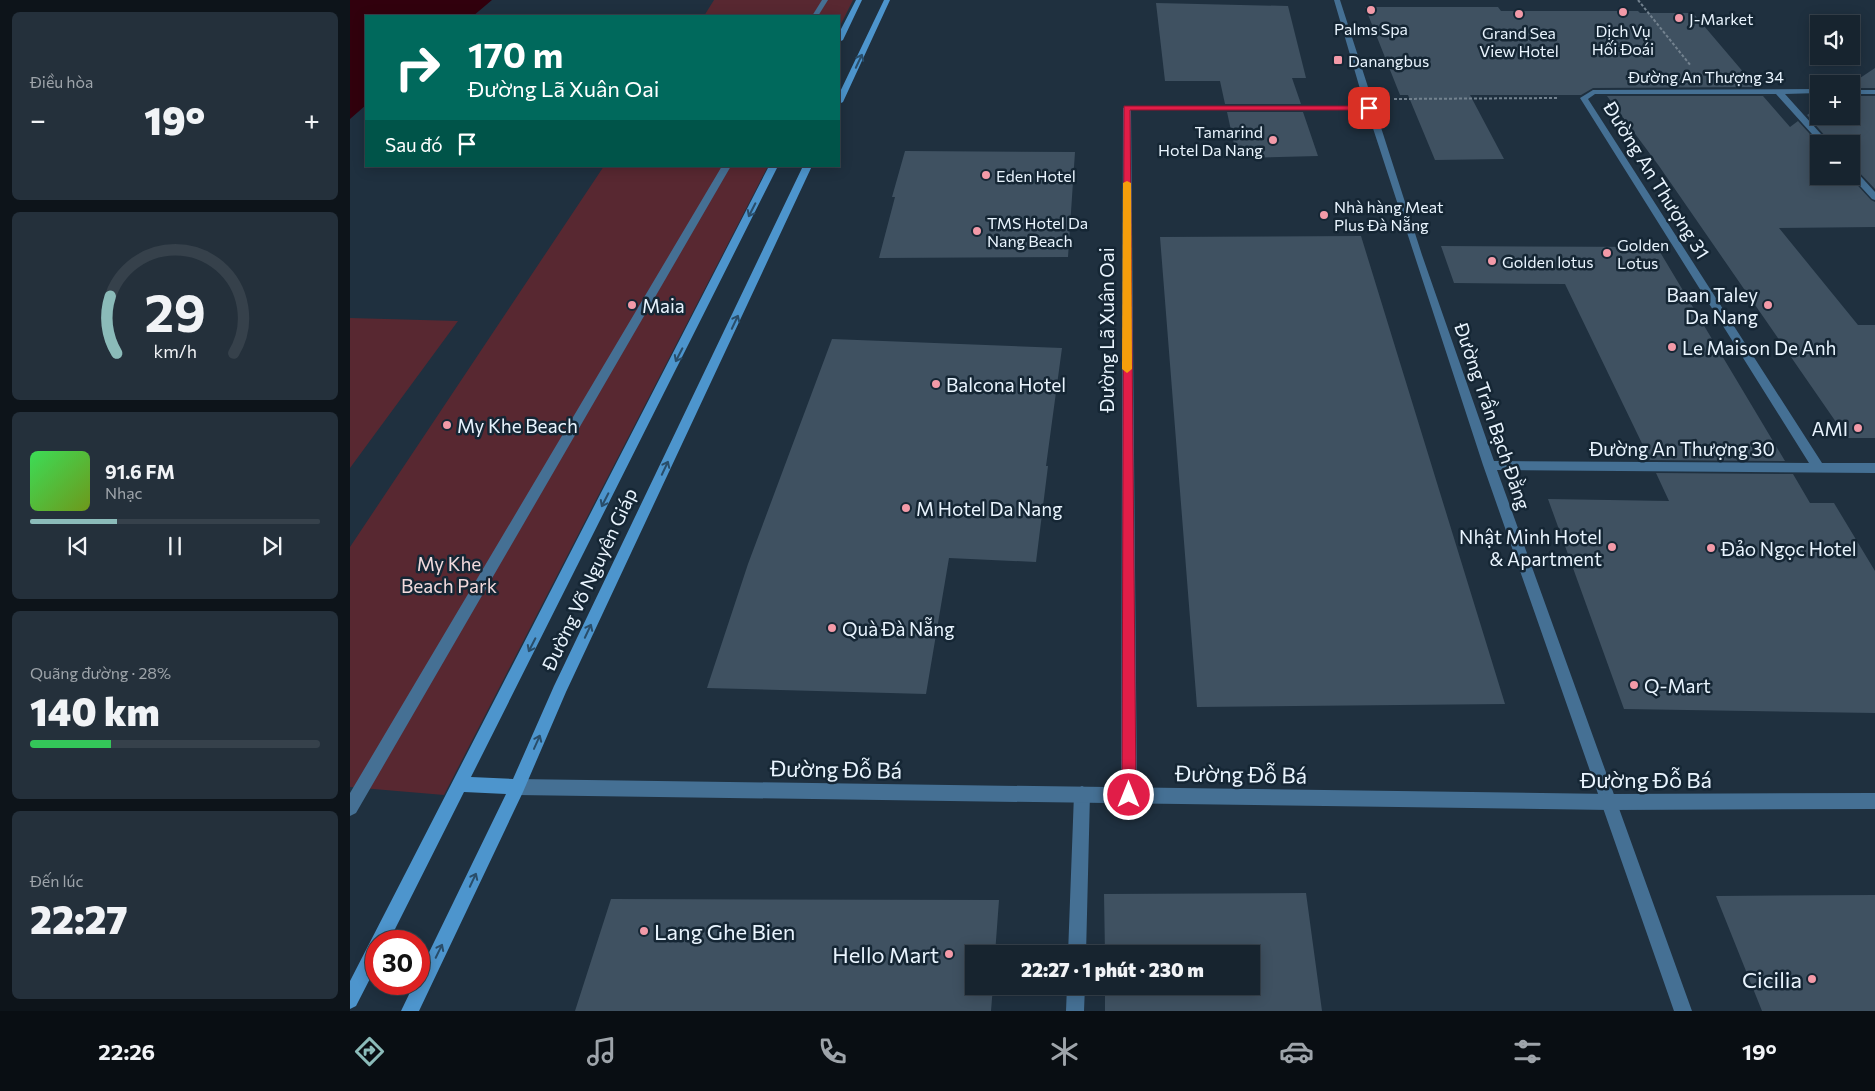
<!DOCTYPE html>
<html lang="vi">
<head>
<meta charset="utf-8">
<style>
	:root { --surface:#17242f; --page:#24303b; --text:#f1f3f6; --muted:#9ea4aa; --line:#36414b; --accent:#8bbbb9 }
	body { margin:0; font-family:Commissioner,sans-serif; background:var(--page); color:var(--text); height:100vh; display:flex; flex-direction:column; font-size:19px; white-space:nowrap }
	* { box-sizing:border-box; margin:0 }
	p { font-size:16px; color:var(--muted) }
	.icon { flex:none; width:28px; height:28px; fill:none; stroke:currentColor; stroke-width:2; stroke-linecap:round; stroke-linejoin:round }
	.map { position:relative; flex:1; overflow:hidden }
	.details { display:flex; flex-direction:column; gap:12px; padding:12px; background:#0d141a; width:350px }
	.details>* { flex:none }
	.top-card { position:absolute; left:15px; top:15px; width:475px; height:152px; border-radius:0px; box-shadow:0 2px 12px #0003,0 0 0 1px var(--line); background:#00695c; color:#fff; overflow:hidden }
	.controls { position:absolute; left:1460px; top:15px; display:grid; gap:10px }
	.controls a { display:grid; place-items:center; width:50px; height:50px; border-radius:0px; background:var(--surface); box-shadow:0 2px 12px #0003,0 0 0 1px var(--line); font-size:25px }
	.speed { position:absolute; left:15px; top:930px; display:flex; gap:10px; font-size:25px; font-weight:700; text-align:center }
	.speed>* { display:grid; place-content:center; width:65px; height:65px; border-radius:50%; background:var(--surface); box-shadow:0 2px 12px #0003,0 0 0 1px var(--line); line-height:1 }
	.speed .limit { border:8px solid #d22; background:#fff; color:#111 }
	.pin { position:absolute; display:grid; place-items:center; width:42px; height:42px; color:#fff; margin:-21px; border-radius:10px; box-shadow:0 2px 8px #0006 }
	.me { position:absolute; width:55px; margin:-28px; rotate:0deg; stroke-linejoin:round; filter:drop-shadow(0 0 4px #0008) }
	.turn { display:flex; align-items:center; gap:18px; height:105px; padding:0 20px; font-size:22px }
	.turn .icon { width:65px; height:65px; stroke-width:2.5 }
	.turn b { display:block; font-size:35px; line-height:42px }
	.then { display:flex; align-items:center; height:48px; padding:0 20px; background:#0003; gap:10px; font-size:19px }
	.big { font-size:38px; font-weight:800; line-height:1.1 }
	.details .tile { flex:1; display:flex; flex-direction:column; justify-content:center; gap:8px; min-width:0; padding:0 18px; border-radius:8px; background:var(--page) }
	.details .dial { align-items:center; gap:0 }
	.dial svg { height:130px; overflow:visible; fill:none; stroke:var(--line); stroke-width:7; stroke-linecap:round; text-anchor:middle }
	.dial text { fill:var(--text); stroke:none }
	.song { display:flex; align-items:center; gap:15px }
	.cover { width:60px; height:60px; border-radius:8px; background:linear-gradient(135deg,hsl(130 70% 55%),hsl(80 70% 35%)) }
	.played { height:5px; border-radius:2px; background:linear-gradient(90deg,var(--accent) 30%,var(--line) 30%) }
	.keys { display:flex; justify-content:space-around; direction:ltr }
	.heat { display:flex; justify-content:space-between; align-items:center; font-size:28px; direction:ltr }
	.charge { height:8px; border-radius:4px; background:linear-gradient(90deg,#34c759 28%,var(--line) 0) }
	.trip { position:absolute; left:615px; top:945px; width:295px; height:50px; border-radius:0px; background:var(--surface); box-shadow:0 2px 12px #0003,0 0 0 1px var(--line); font-weight:800; line-height:50px; text-align:center }
	.tab-bar { display:flex; height:80px; justify-content:space-around; align-items:center; background:#090e13; color:var(--muted) }
	.tab-bar .icon { width:35px; height:35px }
	.tab-bar .selected { color:var(--accent) }
	.tab-bar b { font-size:22px; color:var(--text) }
	main { display:flex; flex:1; min-height:0 }
	.map>svg:first-child { display:block }
</style>
</head>
<body>
<main>
<section class="details">
<div class="tile"><p>Điều hòa</p>
<div class="heat"><a>−</a><b class="big">19°</b><a>+</a></div>
</div>
<div class="tile dial"><svg viewBox="0 0 100 80">
<path d="M14 69A42 42 0 1 1 86 69"/>
<path d="M14 69A42 42 0 0 1 10 34" stroke="#8bbbb9"/>
<text x="50" y="56" font-size="32" font-weight="700">29</text>
<text x="50" y="72" font-size="11">km/h</text>
</svg></div>
<div class="tile">
<div class="song"><i class="cover"></i><div><b>91.6 FM</b><p>Nhạc</p></div></div>
<div class="played"></div>
<div class="keys"><svg class="icon" aria-label="previous" viewBox="0 0 24 24"><path d="M18 5L8 12l10 7zM5 5v14"/></svg><svg class="icon" aria-label="pause" viewBox="0 0 24 24"><path d="M8 5v14M16 5v14"/></svg><svg class="icon" aria-label="next" viewBox="0 0 24 24"><path d="M6 5l10 7-10 7zM19 5v14"/></svg></div>
</div>
<div class="tile"><p>Quãng đường · 28%</p><b class="big">140 km</b><div class="charge"></div></div>
<div class="tile"><p>Đến lúc</p><b class="big">22:27</b></div>
</section>
<div class="map">
<svg width="1525" height="1011" viewBox="0 0 1525 1011">
	<rect width="100%" height="100%" fill="#1f303f"/>
	<path fill="#582831" d="M364 0H503L489 28V16H354Z
		M254 166H418L94 795 0 787V547Z
		M0 318 108 321 0 468Z"/>
	<path fill="#31000d" d="M0 0H142L123 16H16V105L0 119Z"/>
	<path fill="#3f5161" d="M806 3 938 6 956 78H942L951 104H875L870 81H815Z
		M1015 7H1148L1151 11H1288L1290 13H1343L1406 87 1243 88 1231 95H1120L1154 159 1085 160 1058 95H1050Z
		M1525 68V88H1501V84Z
		M1257 96H1413L1440 127 1448 121 1469 144V176H1499L1521 200 1525 202V227L1429 228 1508 325H1525V438H1497L1309 166Z
		M1501 96H1525V189L1505 168 1501 166V144H1482L1457 115 1469 107V116H1501Z
		M877 112H953L968 156 887 158Z
		M555 151 725 152 718 257 529 258 545 197H542Z
		M1011 236 1155 704 847 707 810 237Z
		M1091 246 1307 247 1435 461 1300 460 1215 284 1104 283Z
		M482 339 712 348 696 466H698L686 562 599 558 576 694 357 688 398 564Z
		M1306 473 1443 474 1460 503H1484L1525 571V713L1274 709 1198 499 1319 501Z
		M956 893 972 1011H755V986H901V954H755L754 894Z
		M1525 895V1011H1412L1366 896Z
		M261 899 649 900 645 954H624V986H643L641 1011H225Z"/>
	<g fill="none" stroke-linecap="round" stroke-linejoin="round">
		<path stroke="#73828f" stroke-width="2" stroke-dasharray="3 2" stroke-linecap="butt" d="M1288 0 1341 66
			M1044 99 1208 98"/>
		<path fill="#457094" fill-rule="evenodd" d="M472 0H478L468 16H462Z
			M372 166H381L6 813 0 816V793Z"/>
		<path fill="#457094" fill-rule="evenodd" d="M984 0H990L1072 255 1144 461 1459 463 1230 98 1243 90 1469 89V93L1435 94 1480 144H1471L1426 94H1245L1238 99 1472 463H1525V473L1147 470 1342 1011H1324L1133 465 1017 110H781L787 795 785 800 779 803 773 800 771 795 773 108 777 106H1015Z
			M1501 90H1525V94H1501Z
			M1501 168 1504 169 1525 192V200L1522 199 1501 176Z
			M732 786 738 789 740 794 736 954H718L724 794 726 789Z
			M717 986H735L734 1011H716Z"/>
		<path fill="#457094" fill-rule="evenodd" d="M167 779 1260 794 1525 793V809L1260 810 167 795 161 792 159 787 161 782Z"/>
		<path fill="#4d95cd" fill-rule="evenodd" d="M506 0H512L493 40 489 42V33Z
			M534 0H540L493 102 489 104V94Z
			M419 166H428L121 777 163 779 204 686 453 166H462L216 692 173 792 69 1011H51L64 984H69V973L156 794 114 792 39 941H26V967L6 1006 0 1009V981Z"/>
	</g>
	<defs><path id="oneway-shaft" d="M-6 0H5M1.5-3L5.5 0L1.5 3" fill="none" stroke-width="1.6" stroke-linecap="round" stroke-linejoin="round" transform="scale(1.25)"/></defs>
	<g stroke="#294d6a">
		<use href="#oneway-shaft" transform="translate(509 61) rotate(-65)"/>
		<use href="#oneway-shaft" transform="translate(402 210) rotate(117)"/>
		<use href="#oneway-shaft" transform="translate(385 322) rotate(-65)"/>
		<use href="#oneway-shaft" transform="translate(329 355) rotate(117)"/>
		<use href="#oneway-shaft" transform="translate(315 468) rotate(-65)"/>
		<use href="#oneway-shaft" transform="translate(255 500) rotate(117)"/>
		<use href="#oneway-shaft" transform="translate(238 631) rotate(-65)"/>
		<use href="#oneway-shaft" transform="translate(182 645) rotate(117)"/>
		<use href="#oneway-shaft" transform="translate(187 742) rotate(-66)"/>
		<use href="#oneway-shaft" transform="translate(123 880) rotate(-65)"/>
		<use href="#oneway-shaft" transform="translate(89 951) rotate(-64)"/>
	</g>
	<path fill="#e11d48" stroke="#92132f" d="M774 106H1019L1023 108 1019 110H780L786 795 784 800 779 802 774 800 772 795Z"/>
	<path fill="#f59e0b" d="M777 181 781 183 782 369 777 373 772 369 773 183Z"/>
	<g fill="#f39aa8" stroke="#152634" stroke-width="2">
		<circle cx="1021" cy="10" r="5"/>
		<circle cx="1273" cy="12" r="5"/>
		<circle cx="1169" cy="14" r="5"/>
		<circle cx="1329" cy="18" r="5"/>
		<rect x="983" y="55" width="10" height="10" rx="2.5"/>
		<circle cx="923" cy="140" r="5"/>
		<circle cx="636" cy="175" r="5"/>
		<circle cx="974" cy="215" r="5"/>
		<circle cx="627" cy="231" r="5"/>
		<circle cx="1257" cy="253" r="5"/>
		<circle cx="1142" cy="261" r="5"/>
		<circle cx="282" cy="305" r="5"/>
		<circle cx="1418" cy="305" r="5"/>
		<circle cx="1322" cy="347" r="5"/>
		<circle cx="586" cy="384" r="5"/>
		<circle cx="97" cy="425" r="5"/>
		<circle cx="1508" cy="428" r="5"/>
		<circle cx="556" cy="508" r="5"/>
		<circle cx="1262" cy="547" r="5"/>
		<circle cx="1361" cy="548" r="5"/>
		<circle cx="482" cy="628" r="5"/>
		<circle cx="1284" cy="685" r="5"/>
		<circle cx="294" cy="931" r="5"/>
		<circle cx="599" cy="954" r="5"/>
		<circle cx="1462" cy="979" r="5"/>
	</g>
	<g text-anchor="middle" dominant-baseline="central" stroke-width="5" stroke-linejoin="round" paint-order="stroke">
		<g font-size="16" fill="#e9f4fe" stroke="#152634" text-anchor="start">
			<text x="1339" y="18">J-Market</text>
			<text x="1021" y="28" text-anchor="middle">Palms Spa</text>
			<text x="1273" y="30" text-anchor="middle">Dịch Vụ<tspan x="1273" dy="18">Hối Đoái</tspan></text>
			<text x="1169" y="32" text-anchor="middle">Grand Sea<tspan x="1169" dy="18">View Hotel</tspan></text>
			<text x="998" y="60">Danangbus</text>
			<text x="913" y="131" text-anchor="end">Tamarind<tspan x="913" dy="18">Hotel Da Nang</tspan></text>
			<text x="646" y="175">Eden Hotel</text>
			<text x="984" y="206">Nhà hàng Meat<tspan x="984" dy="18">Plus Đà Nẵng</tspan></text>
			<text x="637" y="222">TMS Hotel Da<tspan x="637" dy="18">Nang Beach</tspan></text>
			<text x="1267" y="244">Golden<tspan x="1267" dy="18">Lotus</tspan></text>
			<text x="1152" y="261">Golden lotus</text>
		</g>
		<g font-size="16" fill="#e9f4fe" stroke="#152634">
			<text x="1356" y="76">Đường An Thượng 34</text>
		</g>
		<g font-size="19" fill="#e9f4fe" stroke="#152634">
			<text transform="translate(1307 180) rotate(58)">Đường An Thượng 31</text>
			<text transform="translate(756 330) rotate(-90)">Đường Lã Xuân Oai</text>
			<text transform="translate(1143 416) rotate(71)">Đường Trần Bạch Đằng</text>
			<text x="1332" y="448">Đường An Thượng 30</text>
			<text transform="translate(239 579) rotate(-65)">Đường Võ Nguyên Giáp</text>
		</g>
		<g font-size="19" fill="#e9f4fe" stroke="#152634" text-anchor="start">
			<text x="1408" y="294" text-anchor="end">Baan Taley<tspan x="1408" dy="22">Da Nang</tspan></text>
			<text x="292" y="305">Maia</text>
			<text x="1332" y="347">Le Maison De Anh</text>
			<text x="596" y="384">Balcona Hotel</text>
			<text x="107" y="425">My Khe Beach</text>
			<text x="1498" y="428" text-anchor="end">AMI</text>
			<text x="566" y="508">M Hotel Da Nang</text>
			<text x="1252" y="536" text-anchor="end">Nhật Minh Hotel<tspan x="1252" dy="22">&amp; Apartment</tspan></text>
			<text x="1371" y="548">Đảo Ngọc Hotel</text>
			<text x="492" y="628">Quà Đà Nẵng</text>
			<text x="1294" y="685">Q-Mart</text>
		</g>
		<g font-size="19" fill="#f2dadd" stroke="#152634">
			<text x="99" y="563">My Khe<tspan x="99" dy="22">Beach Park</tspan></text>
		</g>
		<g font-size="22" fill="#e9f4fe" stroke="#152634">
			<text transform="translate(486 769) rotate(1)">Đường Đỗ Bá</text>
			<text transform="translate(891 774) rotate(1)">Đường Đỗ Bá</text>
			<text x="1296" y="779">Đường Đỗ Bá</text>
		</g>
		<g font-size="22" fill="#e9f4fe" stroke="#152634" text-anchor="end">
			<text x="304" y="931" text-anchor="start">Lang Ghe Bien</text>
			<text x="589" y="954">Hello Mart</text>
			<text x="1452" y="979">Cicilia</text>
		</g>
	</g>
</svg>
<div class="controls">
<a><svg class="icon" aria-label="sound" viewBox="0 0 24 24"><path d="M4 9h4l5-4v14l-5-4H4zM17 9q2 3 0 6"/></svg></a>
<a>+</a>
<a>−</a>
</div>
<div class="speed"><div class="limit">30</div></div>
<div class="pin" style="left:1019px;top:108px;background:#d93025"><svg class="icon" aria-label="arrive" viewBox="0 0 24 24"><path d="M6 21V4h12l-3 4 3 4H6"/></svg></div>
<svg class="me" style="left:779px;top:795px" viewBox="-20 -20 40 40"><circle r="17" fill="#e11d48" stroke="#fff" stroke-width="3"/><path d="M0-11L8 9 0 5-8 9z" fill="#fff"/></svg>
<div class="trip">22:27 · 1 phút · 230 m</div>
<div class="top-card">
<div class="turn"><svg class="icon" aria-label="right" viewBox="0 0 24 24"><path d="M7 20v-9h11M14 6l5 5-5 5"/></svg><div><b>170 m</b>Đường Lã Xuân Oai</div></div>
<div class="then">Sau đó<svg class="icon" aria-label="arrive" viewBox="0 0 24 24"><path d="M6 21V4h12l-3 4 3 4H6"/></svg></div>
</div>
</div>
</main>
<nav class="tab-bar">
<b>22:26</b>
<svg class="icon selected" aria-label="directions" viewBox="0 0 24 24"><path d="M12 3l9 9-9 9-9-9zM9 14v-3h6M13 9l2 2-2 2"/></svg>
<svg class="icon" aria-label="music" viewBox="0 0 24 24"><path d="M9 18V5l10-2v13"/><circle cx="6" cy="18" r="3"/><circle cx="16" cy="16" r="3"/></svg>
<svg class="icon" aria-label="phone" viewBox="0 0 24 24"><path d="M5 4h4l2 5-3 2q2 4 5 5l2-3 5 2v4C11 20 4 13 5 4z"/></svg>
<svg class="icon" aria-label="climate" viewBox="0 0 24 24"><path d="M12 3v18M4 7l16 10M4 17L20 7"/></svg>
<svg class="icon" aria-label="car" viewBox="0 0 24 24"><path d="M5 17H2v-5l4-1 3-4h7l3 4 3 1v5h-3M9 17h6M6 11h13"/><circle cx="7" cy="17" r="2"/><circle cx="17" cy="17" r="2"/></svg>
<svg class="icon" aria-label="filters" viewBox="0 0 24 24"><path d="M4 7h16M4 17h16"/><circle cx="9" cy="7" r="2"/><circle cx="15" cy="17" r="2"/></svg>
<b>19°</b>
</nav>
</body>
</html>
